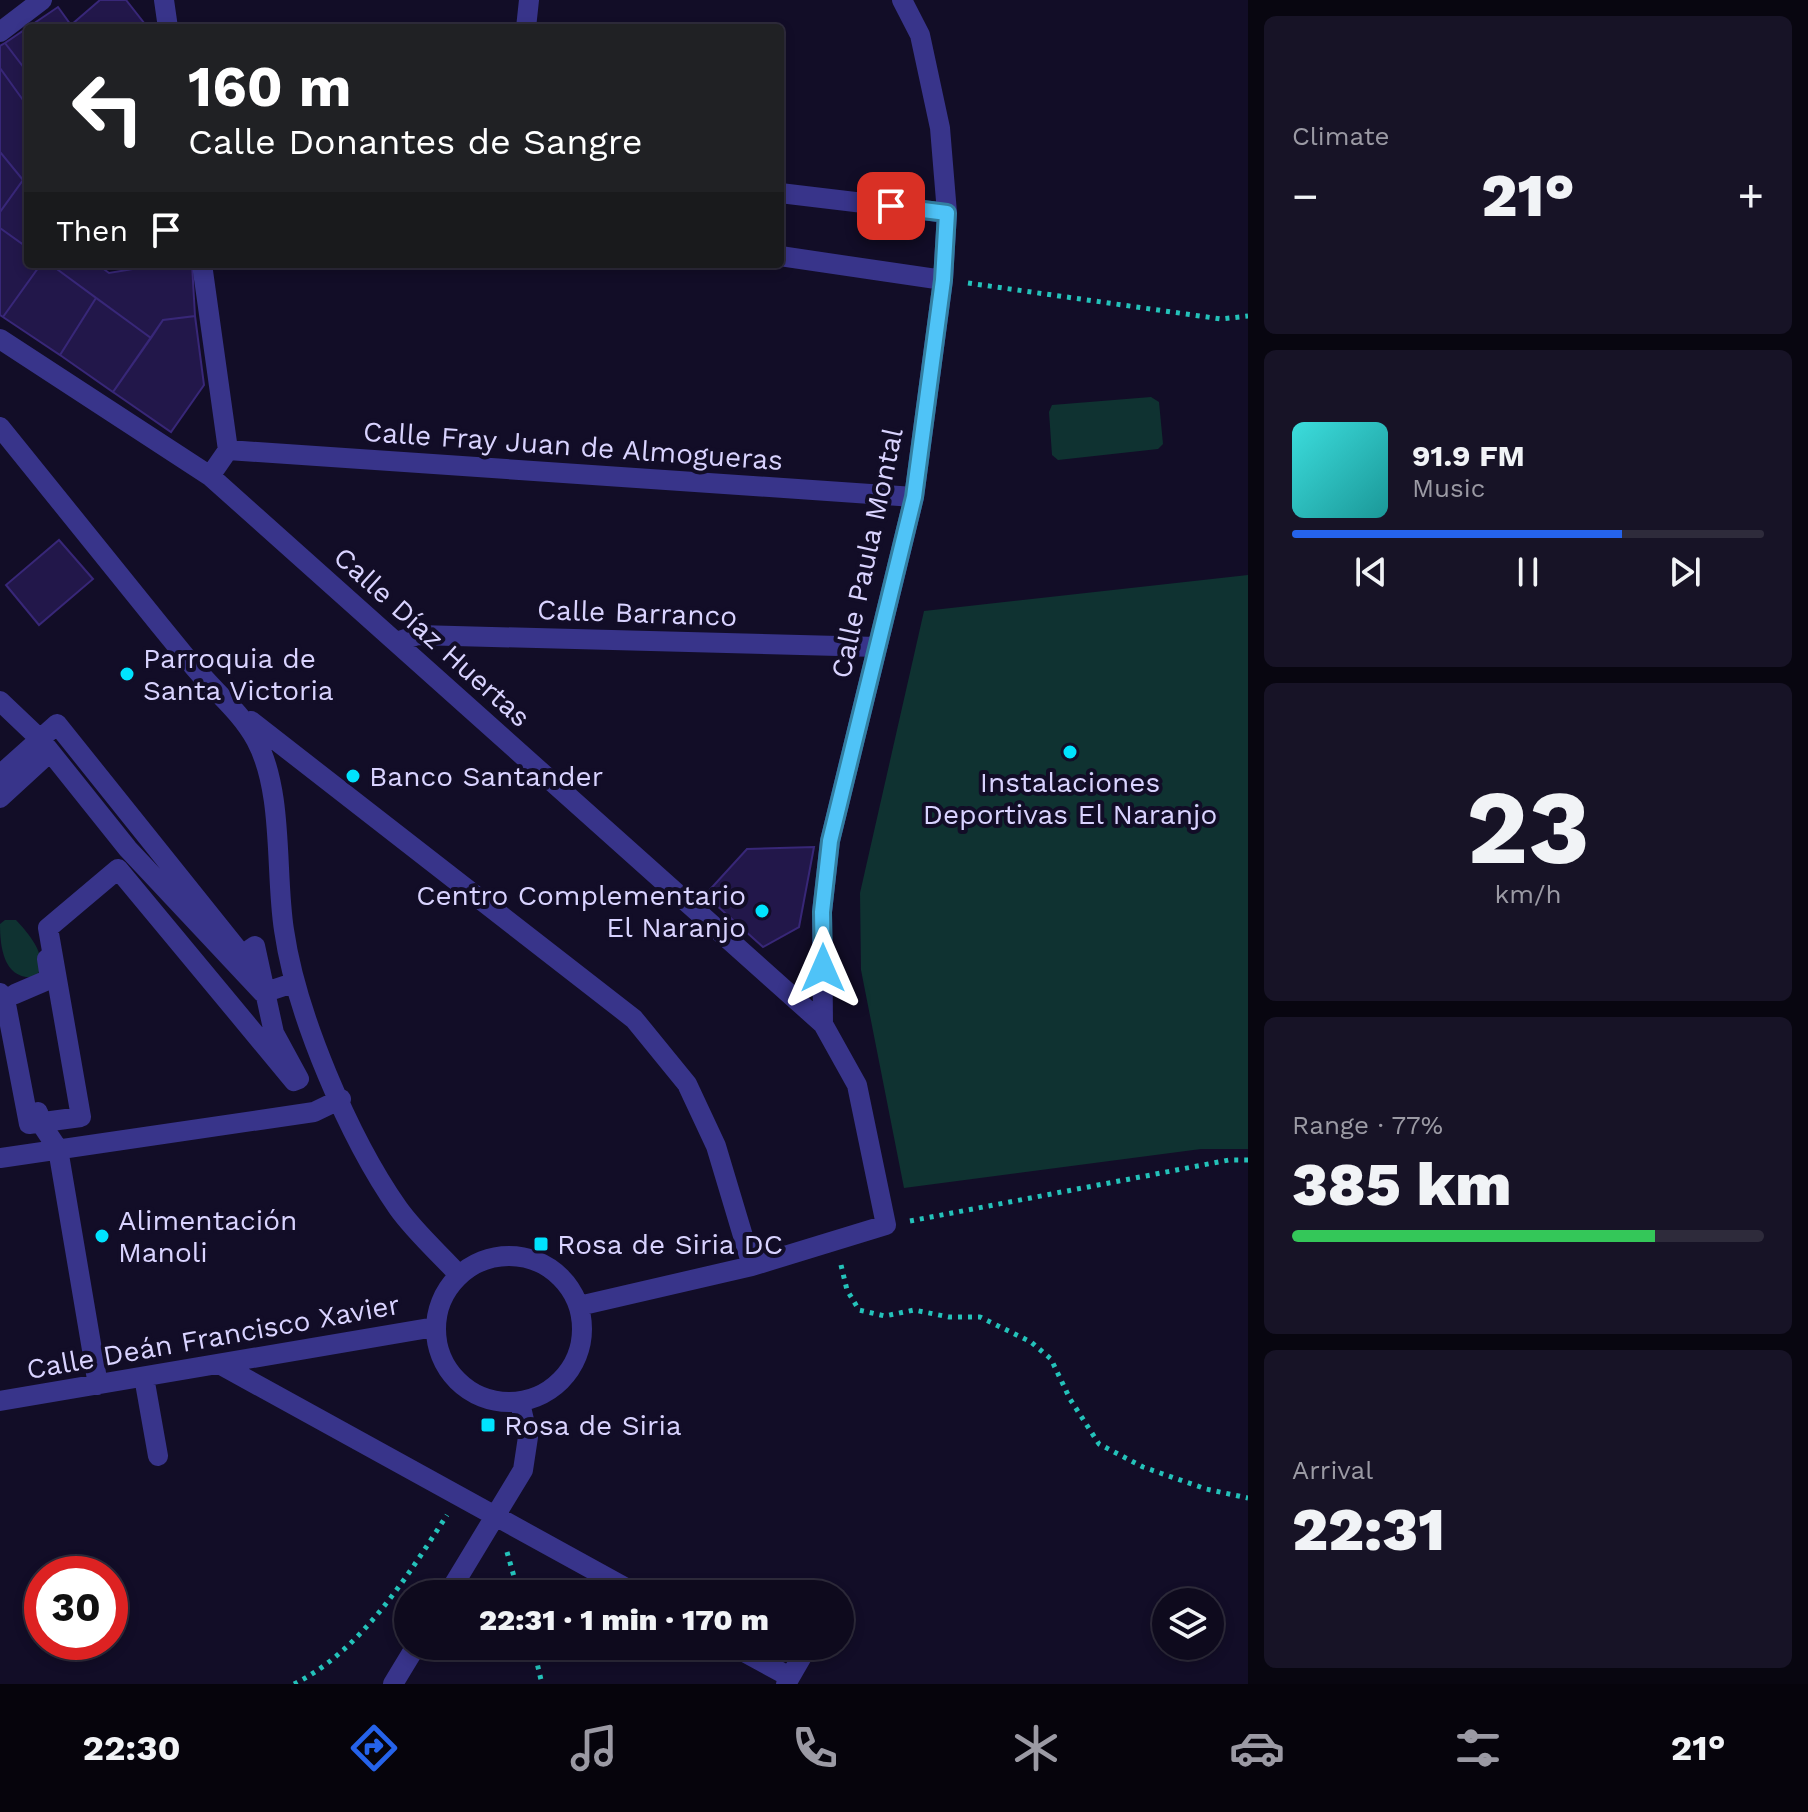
<!DOCTYPE html>
<html lang="en">
<head>
<meta charset="utf-8">
<style>
	:root { --surface:#0e0a1d; --page:#171326; --text:#f1f3f6; --muted:#9b9aa4; --line:#2e2b3b; --accent:#2563eb }
	body { margin:0; font-family:"Work Sans",sans-serif; background:var(--page); color:var(--text); height:100vh; display:flex; flex-direction:column; font-size:30px; white-space:nowrap }
	* { box-sizing:border-box; margin:0 }
	p { font-size:26px; color:var(--muted) }
	.icon { flex:none; width:44px; height:44px; fill:none; stroke:currentColor; stroke-width:2; stroke-linecap:round; stroke-linejoin:round }
	.map { position:relative; flex:1; overflow:hidden }
	.sheet { display:flex; flex-direction:column; gap:16px; padding:16px; background:#080610; width:560px }
	.sheet>* { flex:none }
	.top-card { position:absolute; left:24px; top:24px; width:760px; height:244px; border-radius:8px; box-shadow:0 4px 12px #0003,0 0 0 2px var(--line); background:#202124; color:#fff; overflow:hidden }
	.buttons { position:absolute; left:1152px; top:1588px; display:grid; gap:16px }
	.buttons a { display:grid; place-items:center; width:72px; height:72px; border-radius:50%; background:var(--surface); box-shadow:0 4px 12px #0003,0 0 0 2px var(--line); font-size:40px }
	.speed { position:absolute; left:24px; top:1556px; display:flex; gap:16px; font-size:40px; font-weight:700; text-align:center }
	.speed>* { display:grid; place-content:center; width:104px; height:104px; border-radius:50%; background:var(--surface); box-shadow:0 4px 12px #0003,0 0 0 2px var(--line); line-height:1 }
	.speed .limit { border:12px solid #d22; background:#fff; color:#111 }
	.pin { position:absolute; display:grid; place-items:center; width:68px; height:68px; color:#fff; margin:-34px; border-radius:16px; box-shadow:0 4px 12px #0006 }
	.me { position:absolute; width:88px; margin:-44px; rotate:0deg; stroke-linejoin:round; filter:drop-shadow(0 0 6px #0008) }
	.turn { display:flex; align-items:center; gap:28px; height:168px; padding:0 32px; font-size:36px }
	.turn .icon { width:104px; height:104px; stroke-width:2.5 }
	.turn b { display:block; font-size:56px; line-height:68px }
	.then { display:flex; align-items:center; height:76px; padding:0 32px; background:#0003; gap:16px; font-size:30px }
	.big { font-size:60px; font-weight:800; line-height:1.1 }
	.sheet .tile { flex:1; display:flex; flex-direction:column; justify-content:center; gap:12px; min-width:0; padding:0 28px; border-radius:12px; background:var(--page) }
	.sheet .dial { align-items:center; gap:0 }
	.dial b { font-size:104px; line-height:1 }
	.song { display:flex; align-items:center; gap:24px }
	.cover { width:96px; height:96px; border-radius:12px; background:linear-gradient(135deg,hsl(180 70% 55%),hsl(180 70% 35%)) }
	.played { height:8px; border-radius:4px; background:linear-gradient(90deg,var(--accent) 70%,var(--line) 70%) }
	.keys { display:flex; justify-content:space-around; direction:ltr }
	.heat { display:flex; justify-content:space-between; align-items:center; font-size:44px; direction:ltr }
	.charge { height:12px; border-radius:6px; background:linear-gradient(90deg,#34c759 77%,var(--line) 0) }
	.trip { position:absolute; left:394px; top:1580px; width:460px; height:80px; border-radius:40px; background:var(--surface); box-shadow:0 4px 12px #0003,0 0 0 2px var(--line); font-weight:800; line-height:80px; text-align:center }
	.tabs { display:flex; height:128px; justify-content:space-around; align-items:center; background:#06040c; color:var(--muted) }
	.tabs .icon { width:56px; height:56px }
	.tabs .on { color:var(--accent) }
	.tabs b { font-size:36px; color:var(--text) }
	main { display:flex; flex:1; min-height:0 }
	.map>svg:first-child { display:block }
</style>
</head>
<body>
<main>
<div class="map">
<svg width="1248" height="1684" viewBox="0 0 1248 1684">
	<rect width="100%" height="100%" fill="#120d27"/>
	<path fill="#0f3231" d="M1151 397 1159 402 1163 444 1158 449 1058 460 1052 455 1049 412 1052 405Z
		M1248 575V1149H1201L904 1188 861 970 860 893 924 611Z
		M5 920H16C30 935 50 958 36 977 4 981 0 948 0 924Z"/>
	<path fill="#22174a" stroke="#382778" stroke-width="2" d="M100 0H126L148 28H28V73L5 43 58 7 71 25Z
		M5 43 28 73V107L0 68V46Z
		M0 68 28 107V173L23 180 0 152Z
		M0 152 23 180 0 212Z
		M28 173V248L0 228V212Z
		M0 228 28 248V264H41L3 317 0 315Z
		M41 264H50L96 298 60 355 3 317Z
		M50 264H97L109 273 163 264H192L195 316 163 320 151 338Z
		M96 298 151 338 113 392 60 355Z
		M195 316 204 385 171 432 113 392 163 320Z
		M59 540 93 579 39 625 6 585Z
		M814 847 799 927 763 947 705 895 747 849Z"/>
	<g fill="none" stroke-linecap="round" stroke-linejoin="round">
		<path stroke="#24c2ba" stroke-width="5" stroke-dasharray="4 6" stroke-linecap="butt" d="M968 283 1221 319 1248 316
			M910 1221 1229 1160H1248
			M841 1265 847 1290 859 1310 885 1316 914 1310 949 1317H980L1031 1342 1051 1359 1070 1399 1099 1444 1143 1467 1206 1489 1248 1498
			M507 1552 519 1594
			M533 1646 542 1684
			M294 1684C361 1651 407 1577 447 1515"/>
		<path stroke="#38348a" stroke-width="20" d="M164 0 168 28
			M526 28 529 0
			M0 32 42 0
			M780 193 947 213
			M780 256 943 280
			M202 264 228 450 210 476
			M0 339 210 476 823 1024 857 1085 886 1225 752 1266 579 1306
			M0 427C63 505 126 584 190 662 211 689 239 709 256 740 284 792 275 873 284 930 296 1014 349 1138 398 1208 415 1232 439 1253 459 1275
			M228 450 914 497
			M396 642 418 635 877 647
			M0 701 40 739 128 849 263 993 293 983
			M251 721 634 1019 687 1084 716 1146 752 1266
			M0 775 57 724 242 955 255 946 274 1033 299 1079 294 1081 118 869 48 928 81 1117 29 1124 5 999 0 993
			M0 798 50 752
			M15 994 50 979 47 959
			M823 1024 822 912 830 841 914 497 943 280 947 213 940 128 920 35 902 0
			M38 1112 40 1122 58 1149 98 1385
			M0 1158 314 1112 341 1099
			M436 1329a73 73 0 1 1 146 0a73 73 0 1 1-146 0Z
			M221 1365 637 1594
			M144 1377 158 1456
			M0 1401 435 1327
			M448 1594 523 1470 528 1437 520 1403
			M733 1646 790 1677
			M393 1684 416 1646
			M786 1684 808 1646"/>
	</g>
	<g fill="none" stroke-linecap="round" stroke-linejoin="round">
		<defs>
			<path id="route" d="M823 968 822 912 830 841 914 497 943 280 947 213 891 206"/>
		</defs>
		<use href="#route" stroke="#337fa1" stroke-width="20"/>
		<use href="#route" stroke="#4fc3f7" stroke-width="14"/>
	</g>
	<g fill="#00e3fe" stroke="#120d27" stroke-width="3">
		<circle cx="127" cy="674" r="8"/>
		<circle cx="1070" cy="752" r="8"/>
		<circle cx="353" cy="776" r="8"/>
		<circle cx="762" cy="911" r="8"/>
		<circle cx="102" cy="1236" r="8"/>
		<rect x="533" y="1236" width="16" height="16" rx="4"/>
		<rect x="480" y="1417" width="16" height="16" rx="4"/>
	</g>
	<g text-anchor="middle" dominant-baseline="central" stroke-width="8" stroke-linejoin="round" paint-order="stroke">
		<g font-size="28" fill="#d9d3ff" stroke="#120d27">
			<text transform="translate(573 446) rotate(4)">Calle Fray Juan de Almogueras</text>
			<text transform="translate(867 553) rotate(-78)">Calle Paula Montal</text>
			<text transform="translate(637 613) rotate(2)">Calle Barranco</text>
			<text transform="translate(432 637) rotate(42)">Calle Díaz Huertas</text>
			<text transform="translate(213 1337) rotate(-10)">Calle Deán Francisco Xavier</text>
		</g>
		<g font-size="28" fill="#d9d3ff" stroke="#120d27" text-anchor="start">
			<text x="143" y="658">Parroquia de<tspan x="143" dy="32">Santa Victoria</tspan></text>
			<text x="369" y="776">Banco Santander</text>
			<text x="1070" y="782" text-anchor="middle">Instalaciones<tspan x="1070" dy="32">Deportivas El Naranjo</tspan></text>
			<text x="746" y="895" text-anchor="end">Centro Complementario<tspan x="746" dy="32">El Naranjo</tspan></text>
			<text x="118" y="1220">Alimentación<tspan x="118" dy="32">Manoli</tspan></text>
			<text x="557" y="1244">Rosa de Siria DC</text>
			<text x="504" y="1425">Rosa de Siria</text>
		</g>
	</g>
</svg>
<div class="buttons">
<a><svg class="icon" aria-label="layers" viewBox="0 0 24 24"><path d="M12 4l9 5-9 5-9-5zM3 14l9 5 9-5"/></svg></a>
</div>
<div class="speed"><div class="limit">30</div></div>
<div class="pin" style="left:891px;top:206px;background:#d93025"><svg class="icon" aria-label="arrive" viewBox="0 0 24 24"><path d="M6 21V4h12l-3 4 3 4H6"/></svg></div>
<svg class="me" style="left:823px;top:968px" viewBox="-20 -20 40 40"><path d="M0-17L14 15 0 8-14 15z" fill="#4fc3f7" stroke="#fff" stroke-width="4"/></svg>
<div class="trip">22:31 · 1 min · 170 m</div>
<div class="top-card">
<div class="turn"><svg class="icon" aria-label="left" viewBox="0 0 24 24"><path d="M17 20v-9H6M10 6l-5 5 5 5"/></svg><div><b>160 m</b>Calle Donantes de Sangre</div></div>
<div class="then">Then<svg class="icon" aria-label="arrive" viewBox="0 0 24 24"><path d="M6 21V4h12l-3 4 3 4H6"/></svg></div>
</div>
</div>
<section class="sheet">
<div class="tile"><p>Climate</p>
<div class="heat"><a>−</a><b class="big">21°</b><a>+</a></div>
</div>
<div class="tile">
<div class="song"><i class="cover"></i><div><b>91.9 FM</b><p>Music</p></div></div>
<div class="played"></div>
<div class="keys"><svg class="icon" aria-label="previous" viewBox="0 0 24 24"><path d="M18 5L8 12l10 7zM5 5v14"/></svg><svg class="icon" aria-label="pause" viewBox="0 0 24 24"><path d="M8 5v14M16 5v14"/></svg><svg class="icon" aria-label="next" viewBox="0 0 24 24"><path d="M6 5l10 7-10 7zM19 5v14"/></svg></div>
</div>
<div class="tile dial"><b>23</b><p>km/h</p></div>
<div class="tile"><p>Range · 77%</p><b class="big">385 km</b><div class="charge"></div></div>
<div class="tile"><p>Arrival</p><b class="big">22:31</b></div>
</section>
</main>
<nav class="tabs">
<b>22:30</b>
<svg class="icon on" aria-label="directions" viewBox="0 0 24 24"><path d="M12 3l9 9-9 9-9-9zM9 14v-3h6M13 9l2 2-2 2"/></svg>
<svg class="icon" aria-label="music" viewBox="0 0 24 24"><path d="M9 18V5l10-2v13"/><circle cx="6" cy="18" r="3"/><circle cx="16" cy="16" r="3"/></svg>
<svg class="icon" aria-label="phone" viewBox="0 0 24 24"><path d="M5 4h4l2 5-3 2q2 4 5 5l2-3 5 2v4C11 20 4 13 5 4z"/></svg>
<svg class="icon" aria-label="climate" viewBox="0 0 24 24"><path d="M12 3v18M4 7l16 10M4 17L20 7"/></svg>
<svg class="icon" aria-label="car" viewBox="0 0 24 24"><path d="M5 17H2v-5l4-1 3-4h7l3 4 3 1v5h-3M9 17h6M6 11h13"/><circle cx="7" cy="17" r="2"/><circle cx="17" cy="17" r="2"/></svg>
<svg class="icon" aria-label="filters" viewBox="0 0 24 24"><path d="M4 7h16M4 17h16"/><circle cx="9" cy="7" r="2"/><circle cx="15" cy="17" r="2"/></svg>
<b>21°</b>
</nav>
</body>
</html>
